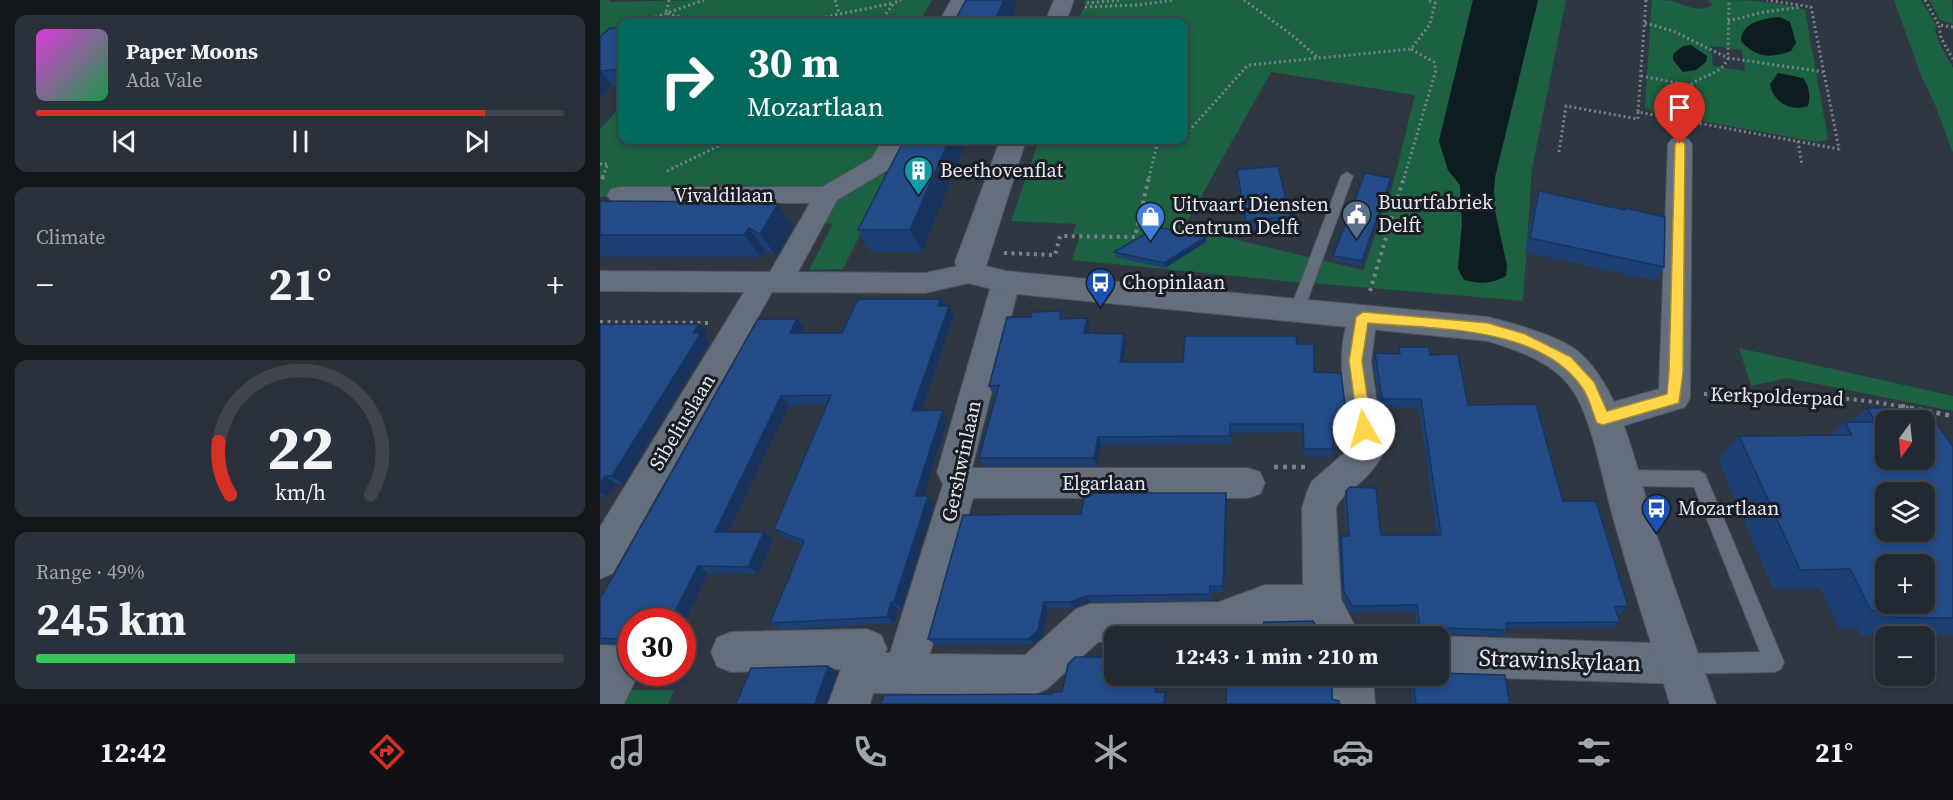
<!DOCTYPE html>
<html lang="en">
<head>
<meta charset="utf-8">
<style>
	:root { --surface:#232932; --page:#2b313a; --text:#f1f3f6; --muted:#a3a6ac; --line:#40454d; --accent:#d93025 }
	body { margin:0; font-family:"Source Serif 4",serif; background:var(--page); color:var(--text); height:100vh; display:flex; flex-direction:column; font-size:22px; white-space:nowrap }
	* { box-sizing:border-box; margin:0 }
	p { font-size:20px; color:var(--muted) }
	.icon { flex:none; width:33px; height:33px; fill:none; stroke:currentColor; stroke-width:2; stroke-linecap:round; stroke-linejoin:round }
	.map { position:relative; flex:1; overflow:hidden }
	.side { display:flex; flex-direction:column; gap:15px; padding:15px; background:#13171c; width:600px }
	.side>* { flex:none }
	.hud { position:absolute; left:18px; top:18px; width:570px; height:126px; border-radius:12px; box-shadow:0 3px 9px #0003,0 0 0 2px var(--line); background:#00695c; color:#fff; overflow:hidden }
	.needle { width:39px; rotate:195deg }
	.controls { position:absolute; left:1275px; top:410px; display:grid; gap:12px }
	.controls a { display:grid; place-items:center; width:60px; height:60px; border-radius:12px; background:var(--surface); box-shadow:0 3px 9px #0003,0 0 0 2px var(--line); font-size:30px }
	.speed { position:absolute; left:18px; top:608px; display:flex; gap:12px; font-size:30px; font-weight:700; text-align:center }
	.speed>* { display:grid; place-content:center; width:78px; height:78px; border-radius:50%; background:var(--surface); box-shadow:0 3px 9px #0003,0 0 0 2px var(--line); line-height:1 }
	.speed .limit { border:9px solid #d22; background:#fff; color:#111 }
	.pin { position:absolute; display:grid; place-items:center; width:51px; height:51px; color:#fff; margin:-62px -26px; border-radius:50% 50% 50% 0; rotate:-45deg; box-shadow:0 0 6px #0007 }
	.pin .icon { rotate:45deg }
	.me { position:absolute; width:66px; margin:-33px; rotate:353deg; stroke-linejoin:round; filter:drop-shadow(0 0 4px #0008) }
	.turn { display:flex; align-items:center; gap:21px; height:126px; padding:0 30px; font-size:27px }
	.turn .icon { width:78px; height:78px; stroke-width:2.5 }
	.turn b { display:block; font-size:42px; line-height:51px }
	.big { font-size:45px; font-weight:700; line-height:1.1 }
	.side .widget { flex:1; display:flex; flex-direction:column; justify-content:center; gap:9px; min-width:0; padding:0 21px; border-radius:12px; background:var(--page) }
	.side .dial { align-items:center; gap:0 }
	.dial svg { height:156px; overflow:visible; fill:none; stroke:var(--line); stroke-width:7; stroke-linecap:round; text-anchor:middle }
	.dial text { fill:var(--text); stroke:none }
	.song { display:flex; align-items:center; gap:18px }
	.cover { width:72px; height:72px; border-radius:9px; background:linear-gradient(135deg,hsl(300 70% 55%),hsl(140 70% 35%)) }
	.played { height:6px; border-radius:3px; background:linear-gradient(90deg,var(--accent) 85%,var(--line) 85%) }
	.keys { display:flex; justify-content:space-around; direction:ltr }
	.heat { display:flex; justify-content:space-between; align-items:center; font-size:33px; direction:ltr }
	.charge { height:9px; border-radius:4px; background:linear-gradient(90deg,#34c759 49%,var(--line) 0) }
	.trip { position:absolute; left:504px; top:626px; width:345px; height:60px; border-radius:12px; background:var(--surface); box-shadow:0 3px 9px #0003,0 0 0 2px var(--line); font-weight:700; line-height:60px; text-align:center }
	.menu { display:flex; height:96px; justify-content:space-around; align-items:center; background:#0e1014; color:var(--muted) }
	.menu .icon { width:42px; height:42px }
	.menu .selected { color:var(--accent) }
	.menu b { font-size:27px; color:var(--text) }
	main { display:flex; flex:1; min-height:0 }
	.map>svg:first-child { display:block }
</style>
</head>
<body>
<main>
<section class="side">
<div class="widget">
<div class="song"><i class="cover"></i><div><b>Paper Moons</b><p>Ada Vale</p></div></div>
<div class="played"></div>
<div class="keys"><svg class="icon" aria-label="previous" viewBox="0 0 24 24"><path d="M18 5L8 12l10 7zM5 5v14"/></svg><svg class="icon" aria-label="pause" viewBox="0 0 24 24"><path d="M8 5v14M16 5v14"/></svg><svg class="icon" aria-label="next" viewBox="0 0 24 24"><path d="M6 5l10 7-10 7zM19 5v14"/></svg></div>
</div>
<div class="widget"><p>Climate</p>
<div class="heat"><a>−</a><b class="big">21°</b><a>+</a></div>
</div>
<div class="widget dial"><svg viewBox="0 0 100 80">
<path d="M14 69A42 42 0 1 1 86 69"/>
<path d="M14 69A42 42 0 0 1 8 42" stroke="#d93025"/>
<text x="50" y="56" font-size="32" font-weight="700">22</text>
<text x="50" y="72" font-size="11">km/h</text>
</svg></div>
<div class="widget"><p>Range · 49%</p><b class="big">245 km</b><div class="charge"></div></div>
</section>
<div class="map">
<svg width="1353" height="704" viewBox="0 0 1353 704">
	<rect width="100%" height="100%" fill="#2f3743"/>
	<path fill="#1b6142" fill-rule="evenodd" d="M0 0H10V2L95 0H332L319 22H22V41L0 48Z
		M485 0H873L839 141 848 170 860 185 862 224 858 269 907 266 893 202 895 177 938 0H966L932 169 923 301 712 283 720 260 763 270 793 184 815 95 671 72 584 227 713 258 704 283 472 260 480 235 473 234 476 224 411 221 439 140H584V22H477L486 4H484Z
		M1052 0C1058 0 1067 0 1072 1 1086 6 1099 13 1113 5L1108 0C1139 0 1175 0 1205 10L1228 139 1216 142 1052 112 1045 106ZM1111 46 1142 50 1145 71 1113 66Z
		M1294 0H1321L1337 26 1335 30 1339 43 1353 68V153L1336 107 1322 78Z
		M1329 0H1352L1353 24 1340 20Z
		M22 105V140H288L279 162 227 192 35 193 0 197V129Z
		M286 174H300L262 231 243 269 209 270 233 224 223 223C235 196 256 177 286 174Z
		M1139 348 1353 396V411L1187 378 1151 386Z
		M29 690H74L68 704H22Z"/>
	<path fill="#0d1c20" d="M873 0H938L895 177 893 202 907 266 906 276C891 284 881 284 864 280L858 269 862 224 860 185 848 170 839 141Z
		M1180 17 1190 22 1196 43 1191 51C1171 58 1157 59 1141 41 1141 22 1165 18 1180 17Z
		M1091 45 1107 56 1106 62 1096 70 1083 72 1073 60V54L1083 46Z
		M1178 73 1203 78C1209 85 1211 97 1208 106 1191 112 1173 102 1170 84Z"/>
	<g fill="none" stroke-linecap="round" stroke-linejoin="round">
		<defs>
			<path id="lane" d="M747 172 753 176 704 310 697 315 692 314 690 310 741 176Z
				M1021 470 1099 471 1105 474 1184 662 1181 669 1174 672 1081 674 1074 671 1071 664 1074 657 1081 654 1160 652 1094 487 1021 486 1015 483 1013 478 1015 473Z"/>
			<path id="street" d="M351 0H369L357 22H339Z
				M1080 137 1088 139 1092 144 1090 398 1085 407 1003 432 992 428 987 418 992 408 1059 389 1068 144 1072 139Z
				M282 140H305L291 168 237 200 198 272 325 273 372 263 382 266 386 273 382 280 325 293 172 292 13 573 0 579V527L144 292 0 291V271L170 272 210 203H20L11 201 7 195 11 189 20 187H222L272 158Z
				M406 272 416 275 420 282 372 468H648L660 472 665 483 660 494 648 498H373L330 654 425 655 476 609 490 604 619 602 665 585H703L702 508 707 492 712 481 750 448C746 406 732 347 753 309L763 306 773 309 777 317 771 361 784 452C779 461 774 469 767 476 757 487 741 494 736 508L741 599 760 636H719L712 623H665L630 636H514V642H498L447 689 433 695 273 693 270 704H228L241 669 131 672 117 666 111 652 117 638 131 632 267 629 281 635 287 649 285 653H290L343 484 337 472 392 282 396 275Z
				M838 636 1081 644 1095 650 1101 664 1095 678 1081 684 838 676 836 675H838Z
				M0 645 22 646 32 650V672H39L24 704H0Z
				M733 675H773L775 704H733Z"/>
			<path id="secondary" d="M454 0H474L466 22H445Z
				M400 140H426L386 266 406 271 888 317C912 323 963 337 981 354 1025 395 1039 480 1057 536 1076 592 1096 648 1116 704H1070C1051 642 1030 579 1013 517 1003 482 993 424 975 394 958 364 920 351 888 341L406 293 361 281 355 262Z"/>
		</defs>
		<use href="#lane" stroke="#4c535d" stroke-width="2"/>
		<use href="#street" stroke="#4c535d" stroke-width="2"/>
		<use href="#secondary" stroke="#4c535d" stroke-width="2"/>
		<path stroke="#7a818b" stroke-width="3" stroke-dasharray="2 3" stroke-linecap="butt" d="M69 0 66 13 97 22
			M235 0 239 13
			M644 0 692 35 717 57
			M1046 0 1038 112 1239 149 1211 7 1167 0
			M1325 0 1339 25
			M487 3 522 0
			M485 7 538 5 574 0
			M1128 21 1164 12 1201 7
			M41 22 104 0
			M201 22 294 3
			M280 22 294 3 301 0
			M1045 23 1073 31 1128 58 1224 72
			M1353 27 1339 25 1341 38 1353 59
			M1041 76 1089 85
			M1080 122C1081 111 1081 98 1087 89 1098 74 1121 77 1128 58L1129 0
			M584 132H588L648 65 811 49 830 24 835 3 827 0
			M1198 141 1202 166
			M959 152 966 106 1038 119V112
			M0 164H8L2 178
			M67 171 131 140
			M549 178 558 140
			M804 178 836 70 834 62 811 49"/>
		<path stroke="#7a818b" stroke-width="4" stroke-dasharray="3 4.5" stroke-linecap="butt" d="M2 179 3 177
			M404 253 455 255 460 236 535 237 549 177
			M770 291 804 177
			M0 322 110 323
			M1104 394C1175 394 1239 394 1309 408"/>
		<path stroke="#7a818b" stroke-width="4.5" stroke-dasharray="4 5" stroke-linecap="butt" d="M1301 406 1353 416
			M674 467H705
			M82 653 100 652"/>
		<use href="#lane" fill="#656e7c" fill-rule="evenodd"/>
		<use href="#street" fill="#656e7c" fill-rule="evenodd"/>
		<use href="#secondary" fill="#656e7c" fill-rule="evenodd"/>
	</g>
	<path fill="#1d4074" d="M22 28V84L12 85 0 97V37Z
		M304 140H367L322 252H271L258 230Z
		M637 170 690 216V226L646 231 637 180Z
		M791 178 790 183 762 266 733 261V256Z
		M939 191 1024 210 1025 208 1064 267 1056 281 925 252 934 205Z
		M0 201 166 202 168 204H178L193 227 176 256 165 250 161 257H0Z
		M606 237V242L565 268 516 257 514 252Z
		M341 299 345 306H349L354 315 321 411 348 419 323 496 334 504 302 609H299L294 623 180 629 170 623 202 544 183 536 174 529 227 404 189 405 128 532H164L173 539 158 573H108L85 621H32V645L0 643V599L204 328 202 333H242Z
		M464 319 490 327 488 334H524L526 343 523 362H583L697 344 714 372 746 413 745 421H740L739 432H733V449L732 457H704L702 432 631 433V444L501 445 497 466H384L379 458 397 394H393L389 386Z
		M0 324 108 333 105 338 109 342 24 484H16L8 497H0Z
		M799 347 830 355 868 405 963 501 1028 606 1022 613H1017L1020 622 1013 627 907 628V630L903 636 839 634 838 636H818L815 611 750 612 743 598 740 543 741 536H747L744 499 746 491 781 535H837L819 408 780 407 773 362 775 353 797 354Z
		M1267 408 1286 420 1353 447V635H1260L1257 628 1239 629 1220 588 1173 589 1118 459 1139 436 1230 435 1245 422H1251Z
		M627 500 624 592 612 593 611 600 490 602 474 608 448 609 443 636 434 644 335 645 328 639 481 514Z
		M841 673 910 704H813L811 683 813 678H823L822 675H838Z"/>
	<path fill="#18345e" d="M404 0H418L409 22H394Z
		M0 71H1L12 85 0 97Z
		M349 140H367L322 252 310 230Z
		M791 178 790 183 762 266V261Z
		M166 202 173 212 178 204 193 227 176 256 160 234 165 204Z
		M149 228 165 250 161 257 144 235Z
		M606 237V242L565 268 564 263Z
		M341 299 346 308 338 306Z
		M349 306 354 315 318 420 312 411Z
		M487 318 490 327 487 342 484 333Z
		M197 319 204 328 197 342 190 333Z
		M99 324 108 333 105 338 109 342 24 484 12 476Z
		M524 334 526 343 522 371 520 362Z
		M181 396 189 405 125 539 115 532Z
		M343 410 348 419 321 504 315 496Z
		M498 437 501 445 497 466 494 458Z
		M5 476 16 484 8 497 0 492V484Z
		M626 493 627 500 624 592 623 586Z
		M328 496 334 504 302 609 294 602Z
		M164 532 173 539 158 573 148 567Z
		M98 566 108 573 85 621 73 615Z
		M487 596 490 602 474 608 470 602Z
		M444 602 448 609 443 636 434 644 429 639Z
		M291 603 299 609 294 623 287 617Z
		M44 615 55 621H41Z
		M228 666 238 671 227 704H215Z
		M556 675H559L557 696 555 692Z
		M565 692 567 697V704H564Z"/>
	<path fill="#224b87" stroke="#18345e" stroke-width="1.5" fill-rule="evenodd" d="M366 0H404L394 22H354Z
		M10 28H22V69L1 71H0V37Z
		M304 140H349L310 230H258Z
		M678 166 690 216 646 221 637 170Z
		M765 173 791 178 762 261 733 256Z
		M939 191 1025 210V208L1065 217 1064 267 930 238Z
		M0 201 166 202 165 204H178L160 234 149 228 144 235H0Z
		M557 227 606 237 564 263 514 252Z
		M258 299H341L338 306H349L312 411 343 410 315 496H328L294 602 291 603 287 617 170 623 204 541 174 529 231 395 181 396 115 532H164L148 567 98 566 73 615H44L41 621H32V638L31 640 0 638V599L158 319H197L190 333H242Z
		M461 311 460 319 487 318 484 333 524 334 520 362H583L585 336H696L697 344H714V372L741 373 746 413H740V424H732L733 449H704L703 424H630V436L498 437 494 458H379L399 385 389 386 407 317H431L432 312Z
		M0 324H99L93 333H101L12 476H5L0 484Z
		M799 347H829L830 355 858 354 868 405 936 404 963 501H996L1028 606 1015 607 1020 622 906 623 907 630 841 628 839 630 838 668V636H821L817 605 752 606 744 592 741 536H749L746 491 750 487 776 488 781 535H841L821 399H782L775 353 800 354Z
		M1267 408H1297L1305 420H1286V459H1324V422H1336L1353 447V618H1294L1290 611H1271L1250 569 1200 570 1139 436 1252 435 1245 422H1276ZM1286 492H1324V531H1286ZM1286 564H1324V603H1286Z
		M485 493H626L623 586H610V594L487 596 470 602H444L438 630 429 639H328L363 515 481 514Z
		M713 621 720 632H736V636H628L664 635V622Z
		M475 657H514V675H556L555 692H565L564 704H281L284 695 452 694V692H462L468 664Z
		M228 666 215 704H136L151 668Z
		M838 671 841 673 905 675 910 704H816L813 678H826V675H838Z
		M627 675H732V699L739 701 740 704H626Z"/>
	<path fill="#ffd54a" stroke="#a68a30" stroke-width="1.5" d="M1080 140 1085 144 1083 372 1079 403 1003 425 997 423C992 412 990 399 983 389 942 326 835 329 768 323L762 361 772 429 770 434 764 435 759 434 749 361 756 317 763 312 888 323 925 334 971 357 994 382 1007 411 1067 394 1069 372 1075 144Z"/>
	<defs>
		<symbol id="building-pin" viewBox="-11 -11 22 30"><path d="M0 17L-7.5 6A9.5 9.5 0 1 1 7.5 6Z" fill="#0f9aa8" stroke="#1a1e24"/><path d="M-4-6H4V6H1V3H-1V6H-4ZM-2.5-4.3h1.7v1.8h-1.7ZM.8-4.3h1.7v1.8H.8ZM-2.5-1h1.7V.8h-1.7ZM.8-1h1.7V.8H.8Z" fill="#fff"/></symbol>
		<symbol id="civic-pin" viewBox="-11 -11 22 30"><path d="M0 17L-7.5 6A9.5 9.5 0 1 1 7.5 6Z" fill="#5c6f8a" stroke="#1a1e24"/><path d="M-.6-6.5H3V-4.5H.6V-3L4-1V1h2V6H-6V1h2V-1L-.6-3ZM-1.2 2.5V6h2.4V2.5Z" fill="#fff"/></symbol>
		<symbol id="shop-pin" viewBox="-11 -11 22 30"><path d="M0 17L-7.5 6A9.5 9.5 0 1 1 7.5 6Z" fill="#3f7fe0" stroke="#1a1e24"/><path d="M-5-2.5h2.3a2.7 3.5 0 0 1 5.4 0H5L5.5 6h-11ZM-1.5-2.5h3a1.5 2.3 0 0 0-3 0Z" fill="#fff"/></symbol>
		<symbol id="bus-pin" viewBox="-11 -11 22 30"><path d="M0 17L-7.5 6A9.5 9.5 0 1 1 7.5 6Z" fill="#1a4fb4" stroke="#1a1e24"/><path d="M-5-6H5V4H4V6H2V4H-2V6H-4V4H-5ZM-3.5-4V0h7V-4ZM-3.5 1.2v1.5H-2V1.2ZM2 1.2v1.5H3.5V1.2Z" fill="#fff"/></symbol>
	</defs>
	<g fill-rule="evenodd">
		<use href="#building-pin" x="302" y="154" width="33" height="45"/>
		<use href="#civic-pin" x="740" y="198" width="33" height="45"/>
		<use href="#shop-pin" x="534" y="200" width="33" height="45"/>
		<use href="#bus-pin" x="484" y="266" width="33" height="45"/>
		<use href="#bus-pin" x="1040" y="492" width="33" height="45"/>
	</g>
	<g text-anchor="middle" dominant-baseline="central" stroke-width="6" stroke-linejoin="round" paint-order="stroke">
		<g font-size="20" fill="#e4e9f1" stroke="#1a1e24" text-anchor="start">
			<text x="340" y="170">Beethovenflat</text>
			<text x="778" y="202">Buurtfabriek<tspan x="778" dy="23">Delft</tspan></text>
			<text x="572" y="204">Uitvaart Diensten<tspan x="572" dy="23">Centrum Delft</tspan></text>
			<text x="522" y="282">Chopinlaan</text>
			<text x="1078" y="508">Mozartlaan</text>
		</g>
		<g font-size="20" fill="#e4e9f1" stroke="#1a1e24">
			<text x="124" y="195">Vivaldilaan</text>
			<text transform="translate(1177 396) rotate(2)">Kerkpolderpad</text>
			<text transform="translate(82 422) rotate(-59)">Sibeliuslaan</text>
			<text transform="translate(361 461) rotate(-78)">Gershwinlaan</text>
			<text x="504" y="483">Elgarlaan</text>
		</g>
		<g font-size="24" fill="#e4e9f1" stroke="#1a1e24">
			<text transform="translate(960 660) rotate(2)">Strawinskylaan</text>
		</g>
	</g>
</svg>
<div class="controls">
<a><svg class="needle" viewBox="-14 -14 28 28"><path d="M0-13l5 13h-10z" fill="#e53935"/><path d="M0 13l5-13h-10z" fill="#a3a6ac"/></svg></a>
<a><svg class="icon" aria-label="layers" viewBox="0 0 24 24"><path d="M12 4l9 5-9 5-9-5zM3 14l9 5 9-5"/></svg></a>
<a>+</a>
<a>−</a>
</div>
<div class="speed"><div class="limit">30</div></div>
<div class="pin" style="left:1080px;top:144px;background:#d93025"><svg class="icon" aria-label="arrive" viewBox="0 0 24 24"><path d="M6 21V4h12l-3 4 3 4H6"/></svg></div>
<svg class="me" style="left:764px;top:429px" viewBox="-20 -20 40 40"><circle r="19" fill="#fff"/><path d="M0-13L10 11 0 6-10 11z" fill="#ffd54a"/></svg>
<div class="trip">12:43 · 1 min · 210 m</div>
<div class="hud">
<div class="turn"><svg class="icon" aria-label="right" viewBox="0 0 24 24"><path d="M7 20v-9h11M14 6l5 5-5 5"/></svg><div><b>30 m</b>Mozartlaan</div></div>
</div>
</div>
</main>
<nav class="menu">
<b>12:42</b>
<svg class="icon selected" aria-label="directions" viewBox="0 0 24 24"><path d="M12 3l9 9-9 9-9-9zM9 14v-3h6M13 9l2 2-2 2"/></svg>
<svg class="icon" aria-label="music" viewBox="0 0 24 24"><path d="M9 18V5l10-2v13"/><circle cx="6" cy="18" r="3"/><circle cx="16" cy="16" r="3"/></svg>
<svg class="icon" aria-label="phone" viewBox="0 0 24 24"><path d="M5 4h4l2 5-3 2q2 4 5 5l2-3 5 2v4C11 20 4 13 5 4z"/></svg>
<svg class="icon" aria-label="climate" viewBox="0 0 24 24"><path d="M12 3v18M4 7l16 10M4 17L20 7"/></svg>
<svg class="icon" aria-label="car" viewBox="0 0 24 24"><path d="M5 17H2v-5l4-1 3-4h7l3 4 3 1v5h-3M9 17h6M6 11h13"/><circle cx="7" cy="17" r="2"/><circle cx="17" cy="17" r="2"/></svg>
<svg class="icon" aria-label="filters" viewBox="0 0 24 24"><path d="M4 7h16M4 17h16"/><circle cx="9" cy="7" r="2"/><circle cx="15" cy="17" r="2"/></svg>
<b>21°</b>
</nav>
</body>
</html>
